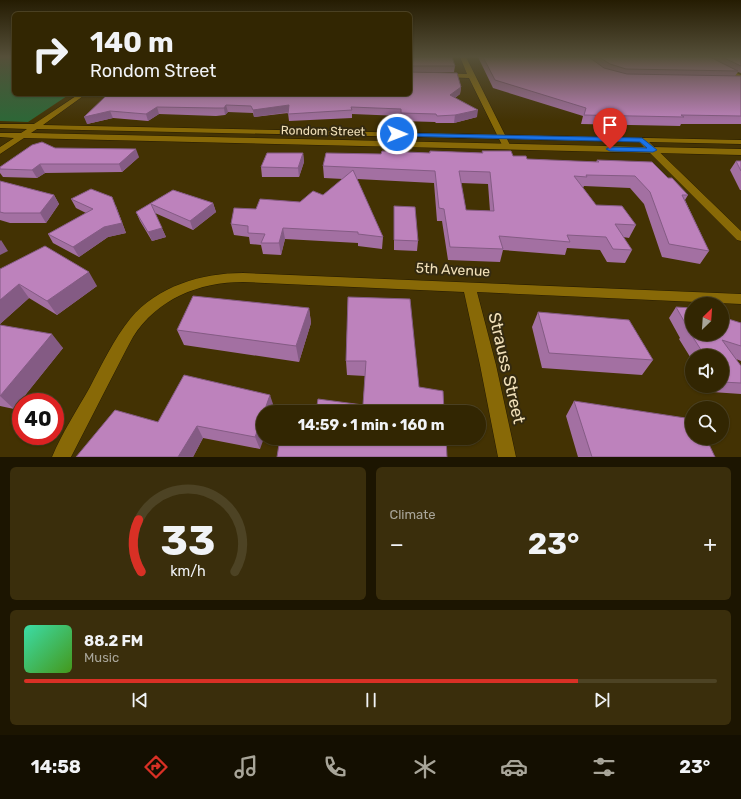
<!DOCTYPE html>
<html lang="en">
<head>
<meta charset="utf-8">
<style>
	:root { --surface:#322602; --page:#3a2e0c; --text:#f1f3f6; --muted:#a8a599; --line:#4d4324; --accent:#d93025 }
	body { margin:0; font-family:Rubik,sans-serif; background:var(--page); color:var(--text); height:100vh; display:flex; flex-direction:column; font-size:15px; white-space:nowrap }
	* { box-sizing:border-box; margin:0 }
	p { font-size:13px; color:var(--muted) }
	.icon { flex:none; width:22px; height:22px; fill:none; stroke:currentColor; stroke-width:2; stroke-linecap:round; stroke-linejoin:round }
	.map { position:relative; height:457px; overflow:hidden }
	.details { display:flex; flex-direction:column; gap:10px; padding:10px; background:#1c1501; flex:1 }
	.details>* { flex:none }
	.top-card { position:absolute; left:12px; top:12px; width:400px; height:84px; border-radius:6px; box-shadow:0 1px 3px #0004,0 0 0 1px var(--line); background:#322602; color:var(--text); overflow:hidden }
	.needle { width:26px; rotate:25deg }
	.buttons { position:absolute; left:685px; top:297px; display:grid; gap:8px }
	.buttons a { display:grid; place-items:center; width:44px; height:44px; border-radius:50%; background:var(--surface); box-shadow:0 1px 3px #0004,0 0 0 1px var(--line); font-size:20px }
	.speed { position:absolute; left:12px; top:393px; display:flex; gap:8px; font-size:20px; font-weight:700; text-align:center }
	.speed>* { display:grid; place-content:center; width:52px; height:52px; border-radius:50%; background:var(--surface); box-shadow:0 1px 3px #0004,0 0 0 1px var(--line); line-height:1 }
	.speed .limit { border:6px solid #d22; background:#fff; color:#111 }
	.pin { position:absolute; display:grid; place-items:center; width:34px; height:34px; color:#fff; margin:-41px -17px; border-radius:50% 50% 50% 0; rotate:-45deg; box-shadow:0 0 4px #0007 }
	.pin .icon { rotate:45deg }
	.me { position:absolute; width:44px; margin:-22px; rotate:91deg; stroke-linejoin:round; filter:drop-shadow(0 0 3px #0008) }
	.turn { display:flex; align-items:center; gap:14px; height:84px; padding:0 12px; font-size:18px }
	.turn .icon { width:52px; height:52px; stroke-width:2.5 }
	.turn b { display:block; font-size:28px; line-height:34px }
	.big { font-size:30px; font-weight:700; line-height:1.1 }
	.details .tile { flex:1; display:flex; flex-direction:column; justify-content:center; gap:6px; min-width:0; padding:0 14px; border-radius:6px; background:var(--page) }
	.details .dial { align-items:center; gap:0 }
	.dial svg { height:104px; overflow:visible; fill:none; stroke:var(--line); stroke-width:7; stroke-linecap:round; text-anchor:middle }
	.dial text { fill:var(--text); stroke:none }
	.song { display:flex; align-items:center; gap:12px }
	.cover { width:48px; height:48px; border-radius:6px; background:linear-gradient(135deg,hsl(160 70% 55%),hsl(100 70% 35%)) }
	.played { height:4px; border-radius:2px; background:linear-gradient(90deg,var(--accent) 80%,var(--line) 80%) }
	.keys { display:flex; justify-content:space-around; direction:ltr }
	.heat { display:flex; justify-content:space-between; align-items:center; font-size:22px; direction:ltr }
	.details .tiles { flex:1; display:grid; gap:10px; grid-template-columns:1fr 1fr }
	.tile:last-child { grid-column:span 2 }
	.trip { position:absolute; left:256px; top:405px; width:230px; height:40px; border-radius:20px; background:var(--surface); box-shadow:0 1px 3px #0004,0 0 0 1px var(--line); font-weight:700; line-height:40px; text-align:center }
	.menu { display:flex; height:64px; justify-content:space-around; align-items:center; background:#140f01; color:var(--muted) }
	.menu .icon { width:28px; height:28px }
	.menu .active { color:var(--accent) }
	.menu b { font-size:18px; color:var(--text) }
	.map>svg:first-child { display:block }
</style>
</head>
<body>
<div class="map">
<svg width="741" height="457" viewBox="0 0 741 457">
	<rect width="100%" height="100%" fill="#433203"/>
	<path fill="#2d6737" d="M0 57H14V94H70L28 122 0 121Z"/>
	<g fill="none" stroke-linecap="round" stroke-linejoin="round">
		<defs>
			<path id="minor" d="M460 57H466L511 147 510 149H504L503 147 469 78 443 77 440 75 443 73 467 74Z
				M699 57H705L741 75V79Z
				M639 138H645L741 231V241L737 240 639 142Z
				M243 273 741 294V304L477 292 496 365 516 457H498L480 365 464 292 243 282C199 282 157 299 133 337 125 351 118 366 110 381 97 406 84 432 71 457H52C62 433 77 410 90 387 102 364 114 339 130 319 157 286 202 273 243 273Z"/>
			<path id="tertiary" d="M79 94H86L43 125 741 140V144L37 129 31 133 741 149V155L24 138 0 154V147L14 138 0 137V133H21L27 129 0 128V124H34Z"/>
		</defs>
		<use href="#minor" stroke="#251b02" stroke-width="1"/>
		<use href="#tertiary" stroke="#251b02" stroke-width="1"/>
		<use href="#minor" fill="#886907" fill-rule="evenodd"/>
		<use href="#tertiary" fill="#886907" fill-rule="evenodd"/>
	</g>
	<path fill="#a370a2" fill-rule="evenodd" d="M410 57 455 66 454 72H410Z
		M478 57H589L591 58 592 57H741V73L738 72 735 76H741V124H681L680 126 581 124 583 116 493 88Z
		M461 87 460 94 455 98 477 117 454 123H436L435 122 401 121V116L352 114V118L289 121 288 113 254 117 253 113 228 112 225 115 216 116 159 114 148 121 113 118 87 124 106 96Z
		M55 148 139 157 122 172 45 173 37 178 3 177 0 173V167Z
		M430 151 482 153V151L527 159 596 162 597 160 668 178 688 195 685 200 709 251 700 264 662 257 644 204 630 188 584 186 583 188 596 205 636 225 629 238 623 237 632 250 625 263 607 262 600 250 567 248 565 255 503 250 500 262 448 260 442 221H437L434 183 357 179 383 237 382 249 358 246V243L285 239 281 255 263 254 261 245 250 244 249 237 234 235 231 224 256 209 300 202 323 195 343 179 324 178 323 166 381 154 429 153ZM461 183 488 184 490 211 466 210Z
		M303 153 304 162 299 177H262L261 167Z
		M736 161H741V190H740L730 170Z
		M0 181 54 195 59 204 46 223H10L0 220Z
		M173 190 213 203 216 212 193 230 155 213 166 237 152 241 140 221 136 212Z
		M71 199 116 206 126 233 108 237 79 257 53 243 48 234 86 213 76 208Z
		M394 206 418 241 417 251 394 250Z
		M0 269 97 286 57 315 29 298 0 324Z
		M348 297 419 387 363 405 365 376 347 375 346 361Z
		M676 307 741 323V361L736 359 741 366V394L712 392 708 386H722V356H692V360L679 339 680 338 669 318Z
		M309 308 311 323 299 362 184 345 177 330Z
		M538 312 653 360 642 375 542 368 532 327Z
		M0 325 63 348 14 409 0 406Z
		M574 401 715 457H578L566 416Z
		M274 407 272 412H263L260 449 203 438 193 457H76L158 422Z"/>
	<path fill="#845b84" d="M461 87 460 94 449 102 450 95Z
		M226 105 228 112 225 115 224 108Z
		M289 105 290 112 254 117 253 110Z
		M157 107 159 114 148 121 146 114Z
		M478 110 477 117 454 123 455 115Z
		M110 111 113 118 87 124 84 117Z
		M136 149 139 157 122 172 119 164Z
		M303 153 304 162 299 177 298 168Z
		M40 164 45 173 37 178 32 170Z
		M54 195 59 204 46 223 40 213Z
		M112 197 126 233 108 237 79 257 73 247Z
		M213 203 216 212 193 230 190 221Z
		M162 228 166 237 152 241 148 232Z
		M283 228 285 239 281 255 279 243Z
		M1 240 8 251 0 255V241Z
		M89 272 97 286 57 315 47 301Z
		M19 284 29 298 0 324V300Z
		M309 308 311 323 299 362 296 346Z
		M52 334 63 348 14 409 0 396Z
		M270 395 274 407 272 412H264Z
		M263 416V438H264L260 449 255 437Z
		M197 426 203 438 193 457H178Z"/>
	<path fill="#bd82bc" stroke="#845b84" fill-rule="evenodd" d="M410 57H452L455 66H410Z
		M483 57H589L604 68 627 74 741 76V116L681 115 684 117 584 115 586 108 495 80Z
		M599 57H710L738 71 626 69 610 64Z
		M722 57H741V66Z
		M410 72 457 73 461 87 450 95 478 110 455 115 437 116 436 114 401 113V109L351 107 352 110 288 114 289 105 253 110 251 106 226 105 224 108H215L157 107 146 114 110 111 84 117 106 96 113 94H410Z
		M42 142 55 148 136 149 119 164H40L32 170 0 169V167L32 145Z
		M382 151 430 153V151L483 153 482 151H511L513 156H526L527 159 599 162 597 160 652 162 668 178H672L688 195H682L709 251 669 244 650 192 635 176 586 175 587 177 574 176 596 205 622 206 636 225 615 224 632 250 613 249 606 237 567 235 570 242 499 236 503 249 450 247 444 209 439 208 435 171 323 166 326 153 381 154ZM459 171 490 172 494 211 466 210Z
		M267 153H303L298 168 261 167Z
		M736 161H741V171Z
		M353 170 383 237 358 234V232L283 228 279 243H261L265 234 248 233V226L231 224 234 208 256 209 260 199 300 202 313 191 323 195Z
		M0 181 54 195 40 213H4L0 212Z
		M91 189 112 197 122 223 104 227 73 247 48 234 93 209 71 199Z
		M173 190 213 203 190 221 151 204 162 228 148 232 136 212Z
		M394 206 415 207 418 241 394 240Z
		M45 246 89 272 47 301 19 284 0 300V269Z
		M193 296 309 308 296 346 177 330Z
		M348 297 410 299 419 387 443 391 444 412H316L318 399 363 405 366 361H346Z
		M676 307 692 308V334H722V317L741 323V346L722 340 741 366V383L722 382V356H705L687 328H688Z
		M538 312 629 320 653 360 549 353Z
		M0 325 52 334 0 396Z
		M184 375 270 395 264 412H263V416L255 437 197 426 178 457H76L115 410 158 422Z
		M574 401 692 419V438H706L715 457H592Z
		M280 438H446L447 457H277Z"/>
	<linearGradient id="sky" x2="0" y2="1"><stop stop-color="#251c02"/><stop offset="0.47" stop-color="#554f39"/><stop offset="1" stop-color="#554f39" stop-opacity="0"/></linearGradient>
	<rect width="741" height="121" fill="url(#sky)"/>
	<path fill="#1a73e8" stroke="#114b97" d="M395 133 642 138 657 150 653 152 610 151 606 149 610 147 647 148 640 142 397 136 394 134Z"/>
	<g text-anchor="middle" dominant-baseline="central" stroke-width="4" stroke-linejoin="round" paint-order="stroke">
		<g font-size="12" fill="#f1e0b9" stroke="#342a10">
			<text transform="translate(323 131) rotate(1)">Rondom Street</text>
		</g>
		<g font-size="14" fill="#f1e0b9" stroke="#342a10">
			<text transform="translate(453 270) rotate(3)">5th Avenue</text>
		</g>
		<g font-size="17" fill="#f1e0b9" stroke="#342a10">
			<text transform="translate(507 368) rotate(77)">Strauss Street</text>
		</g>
	</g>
</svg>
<div class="buttons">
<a><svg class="needle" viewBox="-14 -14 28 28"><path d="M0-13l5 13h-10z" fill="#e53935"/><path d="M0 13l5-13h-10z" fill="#a8a599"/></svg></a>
<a><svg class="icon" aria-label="sound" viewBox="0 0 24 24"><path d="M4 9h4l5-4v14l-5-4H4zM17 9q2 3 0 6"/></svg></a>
<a><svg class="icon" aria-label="search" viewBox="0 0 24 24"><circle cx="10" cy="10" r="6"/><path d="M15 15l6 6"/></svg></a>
</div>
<div class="speed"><div class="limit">40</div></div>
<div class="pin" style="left:610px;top:149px;background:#d93025"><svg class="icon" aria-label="arrive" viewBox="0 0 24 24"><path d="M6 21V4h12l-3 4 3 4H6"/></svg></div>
<svg class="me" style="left:397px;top:134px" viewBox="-20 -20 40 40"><circle r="17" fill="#1a73e8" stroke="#fff" stroke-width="3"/><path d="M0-11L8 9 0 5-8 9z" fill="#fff"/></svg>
<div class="trip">14:59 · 1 min · 160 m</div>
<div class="top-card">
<div class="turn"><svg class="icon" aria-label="right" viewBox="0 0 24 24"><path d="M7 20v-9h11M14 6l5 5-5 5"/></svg><div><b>140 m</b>Rondom Street</div></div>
</div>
</div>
<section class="details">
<div class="tiles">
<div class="tile dial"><svg viewBox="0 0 100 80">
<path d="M14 69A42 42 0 1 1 86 69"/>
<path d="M14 69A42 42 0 0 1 12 29" stroke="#d93025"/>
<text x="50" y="56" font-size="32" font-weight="700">33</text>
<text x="50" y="72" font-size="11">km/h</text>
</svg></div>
<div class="tile"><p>Climate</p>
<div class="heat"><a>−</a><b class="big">23°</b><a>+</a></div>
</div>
<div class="tile">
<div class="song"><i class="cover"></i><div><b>88.2 FM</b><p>Music</p></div></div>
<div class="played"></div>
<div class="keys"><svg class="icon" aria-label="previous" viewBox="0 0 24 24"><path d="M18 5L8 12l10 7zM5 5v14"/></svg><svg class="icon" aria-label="pause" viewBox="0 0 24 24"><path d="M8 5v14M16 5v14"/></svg><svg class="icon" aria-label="next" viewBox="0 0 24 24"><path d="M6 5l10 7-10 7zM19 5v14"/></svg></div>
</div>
</div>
</section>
<nav class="menu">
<b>14:58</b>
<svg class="icon active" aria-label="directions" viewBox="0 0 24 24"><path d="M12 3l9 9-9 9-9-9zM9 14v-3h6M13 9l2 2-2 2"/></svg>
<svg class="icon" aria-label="music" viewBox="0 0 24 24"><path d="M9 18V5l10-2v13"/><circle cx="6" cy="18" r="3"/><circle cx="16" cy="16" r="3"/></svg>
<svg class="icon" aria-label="phone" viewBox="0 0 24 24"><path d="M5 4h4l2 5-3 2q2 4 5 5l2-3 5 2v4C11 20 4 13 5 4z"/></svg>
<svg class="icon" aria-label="climate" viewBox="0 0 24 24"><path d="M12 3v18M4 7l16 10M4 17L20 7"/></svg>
<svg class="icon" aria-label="car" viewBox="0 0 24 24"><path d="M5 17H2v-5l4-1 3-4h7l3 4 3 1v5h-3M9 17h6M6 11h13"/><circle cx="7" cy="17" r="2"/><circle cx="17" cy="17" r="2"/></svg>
<svg class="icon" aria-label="filters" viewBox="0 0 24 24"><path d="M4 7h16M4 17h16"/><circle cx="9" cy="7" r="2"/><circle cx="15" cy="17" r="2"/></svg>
<b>23°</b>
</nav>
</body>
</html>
